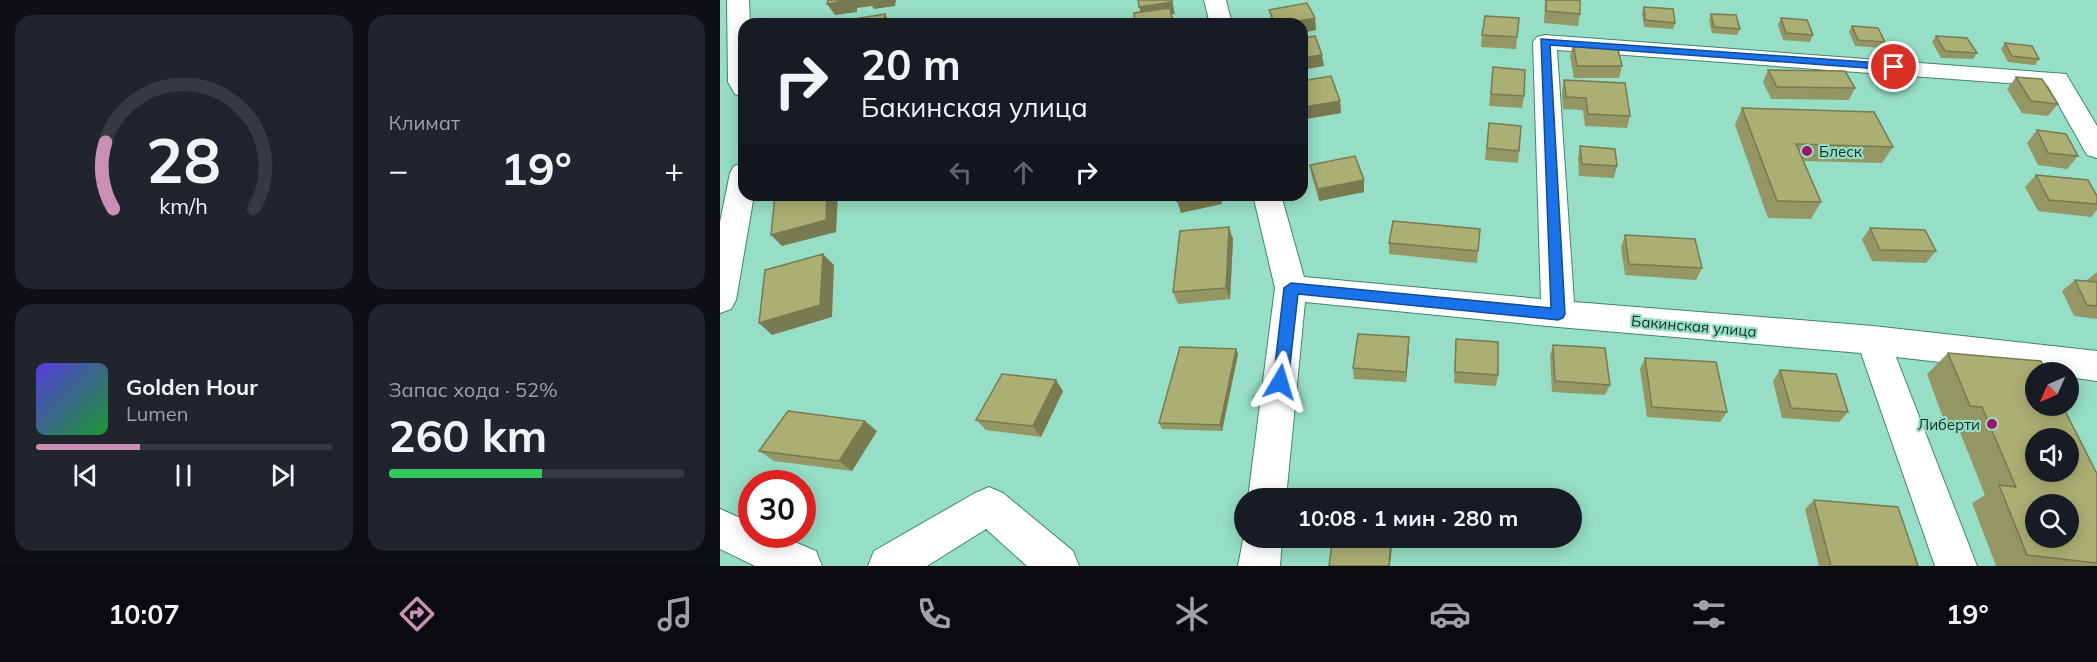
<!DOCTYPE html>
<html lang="ru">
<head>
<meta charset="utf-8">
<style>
	:root { --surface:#171b24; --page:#20242c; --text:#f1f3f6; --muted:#9ea1a6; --line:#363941; --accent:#ca8fb5 }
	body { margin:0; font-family:Mulish,sans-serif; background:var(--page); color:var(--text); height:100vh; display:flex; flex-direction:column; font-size:22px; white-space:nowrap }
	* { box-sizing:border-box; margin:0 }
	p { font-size:20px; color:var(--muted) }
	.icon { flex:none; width:33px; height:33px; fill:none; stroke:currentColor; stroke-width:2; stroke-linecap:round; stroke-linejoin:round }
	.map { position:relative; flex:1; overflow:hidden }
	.side { display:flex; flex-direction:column; gap:15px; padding:15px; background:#0d0f14; width:720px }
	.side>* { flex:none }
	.banner { position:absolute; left:18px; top:18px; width:570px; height:183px; border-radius:18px; box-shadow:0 3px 15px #0003; background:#171b24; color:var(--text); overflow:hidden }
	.needle { width:39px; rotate:225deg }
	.tools { position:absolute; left:1305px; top:362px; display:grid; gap:12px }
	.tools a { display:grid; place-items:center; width:54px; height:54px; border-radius:50%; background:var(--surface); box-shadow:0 3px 15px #0003; font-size:30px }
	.speed { position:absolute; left:18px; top:470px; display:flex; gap:12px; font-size:30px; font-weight:700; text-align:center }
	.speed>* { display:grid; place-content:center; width:78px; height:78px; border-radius:50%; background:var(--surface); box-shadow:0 3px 15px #0003; line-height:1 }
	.speed .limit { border:9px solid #d22; background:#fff; color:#111 }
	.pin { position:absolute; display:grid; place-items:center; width:51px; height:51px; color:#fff; margin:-26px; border:3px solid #fff; border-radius:50%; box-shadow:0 2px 6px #0007 }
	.me { position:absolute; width:66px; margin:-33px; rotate:7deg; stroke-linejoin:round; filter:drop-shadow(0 0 4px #0008) }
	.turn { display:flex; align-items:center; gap:21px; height:126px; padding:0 24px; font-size:27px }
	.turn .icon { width:78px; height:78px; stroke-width:2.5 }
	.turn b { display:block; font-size:42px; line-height:51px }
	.lanes { display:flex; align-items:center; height:57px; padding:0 24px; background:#0003; justify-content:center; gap:30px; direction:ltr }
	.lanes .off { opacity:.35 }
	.big { font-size:45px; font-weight:700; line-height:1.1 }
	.side .widget { flex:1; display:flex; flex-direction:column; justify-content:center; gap:9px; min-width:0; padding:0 21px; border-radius:18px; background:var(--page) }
	.side .dial { align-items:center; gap:0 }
	.dial svg { height:156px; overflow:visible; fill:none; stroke:var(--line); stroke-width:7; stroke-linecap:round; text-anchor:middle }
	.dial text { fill:var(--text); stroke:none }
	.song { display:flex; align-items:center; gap:18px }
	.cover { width:72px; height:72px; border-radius:9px; background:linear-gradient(135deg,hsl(250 70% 55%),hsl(130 70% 35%)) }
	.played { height:6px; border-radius:3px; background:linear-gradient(90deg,var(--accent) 35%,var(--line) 35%) }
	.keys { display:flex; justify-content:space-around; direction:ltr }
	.heat { display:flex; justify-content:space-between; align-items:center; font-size:33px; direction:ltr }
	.charge { height:9px; border-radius:4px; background:linear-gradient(90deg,#34c759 52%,var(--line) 0) }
	.side .tiles { flex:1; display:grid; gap:15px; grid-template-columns:repeat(2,1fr) }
	.trip { position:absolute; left:514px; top:488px; width:348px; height:60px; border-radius:30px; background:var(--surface); box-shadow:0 3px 15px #0003; font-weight:700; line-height:60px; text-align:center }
	.menu { display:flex; height:96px; justify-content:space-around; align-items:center; background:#090b0e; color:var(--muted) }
	.menu .icon { width:42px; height:42px }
	.menu .active { color:var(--accent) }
	.menu b { font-size:27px; color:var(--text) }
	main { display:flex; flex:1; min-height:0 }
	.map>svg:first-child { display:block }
</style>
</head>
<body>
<main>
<section class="side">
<div class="tiles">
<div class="widget dial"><svg viewBox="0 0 100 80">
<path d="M14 69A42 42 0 1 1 86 69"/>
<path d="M14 69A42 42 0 0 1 10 35" stroke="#ca8fb5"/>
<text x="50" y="56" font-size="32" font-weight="700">28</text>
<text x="50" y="72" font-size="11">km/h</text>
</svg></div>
<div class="widget"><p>Климат</p>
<div class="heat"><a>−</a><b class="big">19°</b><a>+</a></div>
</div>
<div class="widget">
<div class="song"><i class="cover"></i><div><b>Golden Hour</b><p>Lumen</p></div></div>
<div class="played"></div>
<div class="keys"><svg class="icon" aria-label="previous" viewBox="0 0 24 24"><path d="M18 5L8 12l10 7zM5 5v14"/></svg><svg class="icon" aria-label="pause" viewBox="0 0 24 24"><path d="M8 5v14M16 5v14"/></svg><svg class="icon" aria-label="next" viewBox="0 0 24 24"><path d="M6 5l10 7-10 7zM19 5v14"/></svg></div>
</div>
<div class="widget"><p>Запас хода · 52%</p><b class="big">260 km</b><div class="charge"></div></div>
</div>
</section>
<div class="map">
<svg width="1377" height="566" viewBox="0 0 1377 566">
	<rect width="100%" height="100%" fill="#96dec5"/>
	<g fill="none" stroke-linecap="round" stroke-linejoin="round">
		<defs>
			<path id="minor" d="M7 0H29L30 24H24V97L15 94 8 82Z
				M484 0H506L512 24H490Z
				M825 35 1346 74 1377 126V158L1367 155 1328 86 837 50 854 302 1153 326 1377 351V381L1348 377V372L1316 373 1176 357 1257 566H1215L1141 353 838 327 585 302 566 498H528L555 288 533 195H561L584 277 821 299 813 42 817 37Z
				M24 163V195H34L16 300 11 309 0 313V222L10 173 14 166Z
				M269 487 283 493 353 551 359 566H307L266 529 207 566H148L154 551 255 493Z
				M0 509 32 523V534H56L96 551 102 566H35L0 549Z
				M525 530V537H562L560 566H518Z"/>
		</defs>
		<use href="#minor" stroke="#3f866f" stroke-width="2"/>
		<use href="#minor" fill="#fff" fill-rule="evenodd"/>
	</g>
	<path fill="#949663" d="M825 0H860V14L858 26 824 23Z
		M924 7 955 23 953 29 924 27 922 13Z
		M549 10 595 18 596 30 582 24H552Z
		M991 14 1020 29 1017 35 992 33 989 20Z
		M1061 18 1093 35 1090 42 1063 40 1058 25Z
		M1132 26 1165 42 1161 48 1135 46 1129 32Z
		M762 35 797 37 796 49 761 47Z
		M1216 36 1257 53 1253 59 1221 58 1212 42Z
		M1285 43 1319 59 1315 65 1288 62 1281 49Z
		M853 44 902 66 899 78H854L850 56Z
		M773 67 804 96 802 108 769 106Z
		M1048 70 1135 88 1129 100 1051 99 1043 82Z
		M1296 77 1338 104 1328 116 1302 113 1287 89Z
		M844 80 910 116 907 128 865 126 863 110 843 109 842 92Z
		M582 81 620 101 621 113 586 119 582 108Z
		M1022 108 1173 147 1162 163 1083 161 1101 202 1091 219 1048 218 1015 125Z
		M769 123 799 151 798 163 765 160Z
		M1317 130 1358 156 1347 169 1318 165 1307 143Z
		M860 146 897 166 894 178 859 176 858 158Z
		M590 165 644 180V192L599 201 592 177Z
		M1316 175 1377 196V210L1371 217 1318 211 1305 187Z
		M1150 228 1216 251 1206 263 1152 261 1142 240Z
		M760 229 757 263 669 254V243Z
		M905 235 982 268 976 280 905 275 901 247Z
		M513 239 510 299 458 304 453 292Z
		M1377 272V319L1354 316 1342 291 1355 280 1366 281Z
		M833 345 890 385 885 395 832 392 830 356Z
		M689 348 686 382 634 379 633 368Z
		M735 350 778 375 776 386 734 383Z
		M1228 353 1377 474V566H1276L1252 503 1265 495 1238 427 1226 426 1207 374Z
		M518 354 502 431 442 429 439 423Z
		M925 358 1007 412 1000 422 927 417 920 369Z
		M1060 370 1128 412 1119 422 1062 418 1053 381Z
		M343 391 321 437 266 430 256 420Z
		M157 431 132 471 54 461 39 451Z
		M1094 500 1198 566H1099L1085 509Z"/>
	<path fill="#787a50" d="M129 0H176L175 6 154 9 152 6 137 8V12L115 15 107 4Z
		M452 0 455 14H452L454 24H445L423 19 419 7Z
		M165 14 171 24H163Z
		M595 18 596 30 582 33V24H564Z
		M602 55 604 66 582 70V58Z
		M620 101 621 113 586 119 584 107Z
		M644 180V192L599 201 598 189Z
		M107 195H118L116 232 62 246 51 235Z
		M486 195H501L502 204 461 213 457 201Z
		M509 227 513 239 510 299 506 288Z
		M103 254 114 265 112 317 52 335 39 323Z
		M689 337V348L686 382V372Z
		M516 349 518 354 502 431 500 425Z
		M336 380 343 391 321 437 313 426Z
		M145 421 157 431 132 471 119 461Z
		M671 537H673L670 566H669Z"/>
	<path fill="#acaf73" stroke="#787a50" stroke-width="1.5" fill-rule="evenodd" d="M108 0H129L107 4Z
		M418 0H452V2L419 7Z
		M826 0H860V14L826 11Z
		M587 3 595 18 564 24H555L549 10Z
		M924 7 953 9 955 23 925 20Z
		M450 8 453 23 445 24H415L414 13Z
		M165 14 163 24H104Z
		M991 14 1016 15 1020 29 994 27Z
		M765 16 799 18 797 37 762 35Z
		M1061 18 1087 20 1093 35 1066 33Z
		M1132 26 1158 28 1165 42 1138 40Z
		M595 36 602 55 582 58V38Z
		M1216 36 1247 38 1257 53 1225 51Z
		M1285 43 1312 46 1319 59 1292 56Z
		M853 44 897 45 902 66H857Z
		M773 67 805 70 804 96 771 94Z
		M1048 70 1125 71 1135 88 1057 87Z
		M611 76 620 101 584 107 582 101V81Z
		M1296 77 1322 79 1338 104 1311 101Z
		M844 80 905 83 910 116 868 114 866 98 846 97Z
		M1022 108 1154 112 1173 147 1076 144 1101 202 1057 201Z
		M769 123 801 126 799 151 767 148Z
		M1317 130 1346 134 1358 156 1328 153Z
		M860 146 895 149 897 166 862 164Z
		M635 156 644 180 598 189 590 165Z
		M1316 175 1368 180 1377 196V204L1329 200Z
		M55 195H107L106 220 51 235Z
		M456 195H486L457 201Z
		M673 221 760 229 758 251 669 243Z
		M509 227 506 288 453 292 460 231Z
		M1150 228 1205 230 1216 251 1160 250Z
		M905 235 975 239 982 268 909 264Z
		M103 254 100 305 39 323 45 270Z
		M1355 280 1377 282V306L1367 305Z
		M638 334 689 337 686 372 633 368Z
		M736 339 778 342V375L735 372Z
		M833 345 885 348 890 385 835 381Z
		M460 347 516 349 500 425 439 423Z
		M1228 353 1321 361 1326 372H1316V405H1342L1377 474V563L1307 555 1279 485 1296 487 1262 407 1250 406ZM1316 438H1348V471H1316ZM1316 504H1348V537H1316Z
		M925 358 996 362 1007 412 932 407Z
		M1060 370 1116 374 1128 412 1071 408Z
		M282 374 336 380 313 426 256 420Z
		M68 411 145 421 119 461 39 451Z
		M1094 500 1178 507 1198 566H1111Z
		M613 537H671L669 566H609Z"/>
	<path fill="#1a73e8" stroke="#114b97" stroke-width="1.5" d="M821 39 1174 64 1179 67 1174 70 830 45 845 314 843 318 838 320 578 294 568 382 566 386 560 388 555 386 553 382 564 288 571 283 831 308Z"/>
	<g fill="#9b1466" stroke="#96dec5" stroke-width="2">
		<circle cx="1087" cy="151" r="6"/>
		<circle cx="1272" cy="424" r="6"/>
	</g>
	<g text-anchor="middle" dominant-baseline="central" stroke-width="4.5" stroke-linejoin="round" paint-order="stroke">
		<g font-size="15" fill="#0f2d24" stroke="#96dec5" text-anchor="start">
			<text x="1099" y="151">Блеск</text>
			<text x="1260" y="424" text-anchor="end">Либерти</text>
		</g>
		<g font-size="15" fill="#0f2d24" stroke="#96dec5">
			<text transform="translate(974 326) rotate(5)">Бакинская улица</text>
		</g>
	</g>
</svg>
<div class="tools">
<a><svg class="needle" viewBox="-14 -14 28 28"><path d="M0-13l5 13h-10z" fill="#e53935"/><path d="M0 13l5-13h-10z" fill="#9ea1a6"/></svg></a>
<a><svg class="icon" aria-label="sound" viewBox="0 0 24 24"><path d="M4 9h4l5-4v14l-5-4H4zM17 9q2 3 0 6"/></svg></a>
<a><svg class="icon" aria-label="search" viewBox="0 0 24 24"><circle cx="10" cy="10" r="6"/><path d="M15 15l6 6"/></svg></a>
</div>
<div class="speed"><div class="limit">30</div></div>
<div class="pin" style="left:1174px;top:67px;background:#d93025"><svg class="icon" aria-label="arrive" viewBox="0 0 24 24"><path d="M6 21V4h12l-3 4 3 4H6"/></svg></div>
<svg class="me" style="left:560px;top:382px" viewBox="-20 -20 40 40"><path d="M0-17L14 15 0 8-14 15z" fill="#1a73e8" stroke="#fff" stroke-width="4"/></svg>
<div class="trip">10:08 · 1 мин · 280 m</div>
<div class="banner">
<div class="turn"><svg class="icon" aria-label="right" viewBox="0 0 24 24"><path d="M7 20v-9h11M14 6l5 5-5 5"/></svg><div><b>20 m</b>Бакинская улица</div></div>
<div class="lanes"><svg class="icon off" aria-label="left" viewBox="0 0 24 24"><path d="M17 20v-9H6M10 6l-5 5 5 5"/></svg><svg class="icon off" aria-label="ahead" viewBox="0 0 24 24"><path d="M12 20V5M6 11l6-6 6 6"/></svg><svg class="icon" aria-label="right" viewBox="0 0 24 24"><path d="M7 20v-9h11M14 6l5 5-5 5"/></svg></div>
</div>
</div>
</main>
<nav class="menu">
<b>10:07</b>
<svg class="icon active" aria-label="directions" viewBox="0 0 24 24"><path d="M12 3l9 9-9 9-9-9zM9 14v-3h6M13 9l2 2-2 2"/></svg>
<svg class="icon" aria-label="music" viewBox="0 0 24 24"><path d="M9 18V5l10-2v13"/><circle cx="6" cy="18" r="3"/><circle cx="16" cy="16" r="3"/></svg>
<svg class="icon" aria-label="phone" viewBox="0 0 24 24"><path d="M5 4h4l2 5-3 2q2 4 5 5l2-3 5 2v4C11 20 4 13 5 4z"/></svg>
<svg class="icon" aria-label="climate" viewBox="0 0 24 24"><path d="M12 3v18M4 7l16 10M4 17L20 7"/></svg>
<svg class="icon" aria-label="car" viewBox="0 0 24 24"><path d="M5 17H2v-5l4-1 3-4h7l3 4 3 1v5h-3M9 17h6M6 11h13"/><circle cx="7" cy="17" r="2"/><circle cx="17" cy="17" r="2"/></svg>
<svg class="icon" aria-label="filters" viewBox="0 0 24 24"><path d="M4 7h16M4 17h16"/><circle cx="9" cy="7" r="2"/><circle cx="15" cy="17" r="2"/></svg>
<b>19°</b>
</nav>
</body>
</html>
